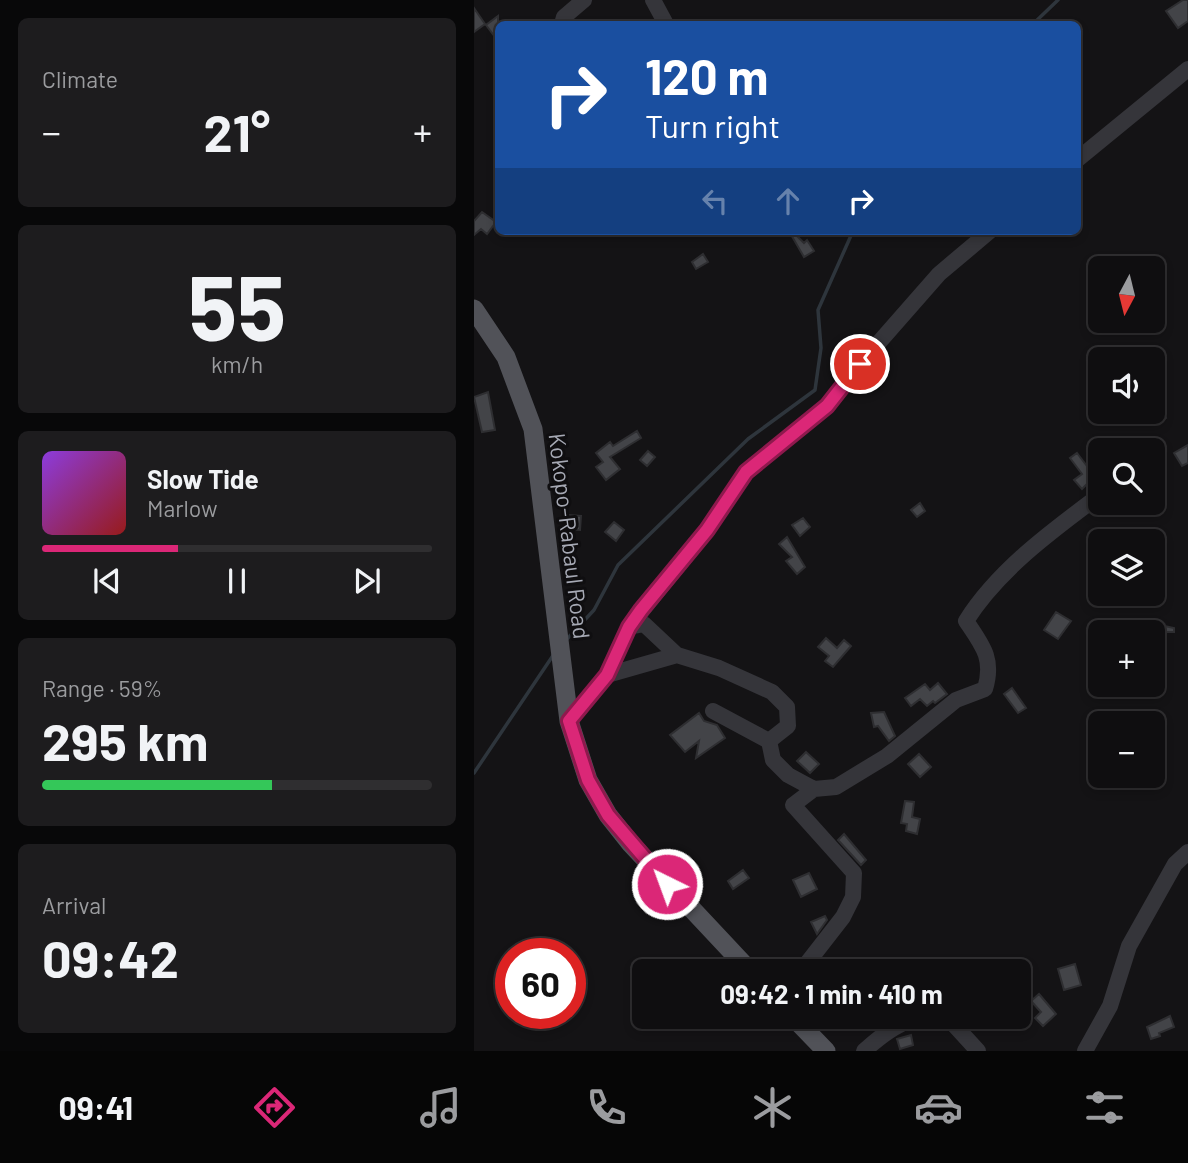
<!DOCTYPE html>
<html lang="en">
<head>
<meta charset="utf-8">
<style>
	:root { --surface:#0f0e10; --page:#1d1c1e; --text:#f1f3f6; --muted:#9b9c9f; --line:#2f2e30; --accent:#db2777 }
	body { margin:0; font-family:Barlow,sans-serif; background:var(--page); color:var(--text); height:100vh; display:flex; flex-direction:column; font-size:26px; white-space:nowrap }
	* { box-sizing:border-box; margin:0 }
	p { font-size:23px; color:var(--muted) }
	.icon { flex:none; width:38px; height:38px; fill:none; stroke:currentColor; stroke-width:2; stroke-linecap:round; stroke-linejoin:round }
	.map { position:relative; flex:1; overflow:hidden }
	.side { display:flex; flex-direction:column; gap:18px; padding:18px; background:#080809; width:474px }
	.side>* { flex:none }
	.guide { position:absolute; left:21px; top:21px; width:586px; height:214px; border-radius:10px; box-shadow:0 4px 10px #0003,0 0 0 2px var(--line); background:#1a4fa0; color:#fff; overflow:hidden }
	.needle { width:46px; rotate:187deg }
	.controls { position:absolute; left:614px; top:256px; display:grid; gap:14px }
	.controls a { display:grid; place-items:center; width:77px; height:77px; border-radius:10px; background:var(--surface); box-shadow:0 4px 10px #0003,0 0 0 2px var(--line); font-size:35px }
	.speed { position:absolute; left:21px; top:938px; display:flex; gap:14px; font-size:35px; font-weight:700; text-align:center }
	.speed>* { display:grid; place-content:center; width:91px; height:91px; border-radius:50%; background:var(--surface); box-shadow:0 4px 10px #0003,0 0 0 2px var(--line); line-height:1 }
	.speed .limit { border:10px solid #d22; background:#fff; color:#111 }
	.pin { position:absolute; display:grid; place-items:center; width:60px; height:60px; color:#fff; margin:-30px; border:4px solid #fff; border-radius:50%; box-shadow:0 2px 7px #0007 }
	.me { position:absolute; width:77px; margin:-38px; rotate:318deg; stroke-linejoin:round; filter:drop-shadow(0 0 5px #0008) }
	.turn { display:flex; align-items:center; gap:24px; height:147px; padding:0 35px; font-size:32px }
	.turn .icon { width:91px; height:91px; stroke-width:2.5 }
	.turn b { display:block; font-size:49px; line-height:60px }
	.lanes { display:flex; align-items:center; height:66px; padding:0 35px; background:#0003; justify-content:center; gap:35px; direction:ltr }
	.lanes .off { opacity:.35 }
	.big { font-size:52px; font-weight:700; line-height:1.1 }
	.side .widget { flex:1; display:flex; flex-direction:column; justify-content:center; gap:10px; min-width:0; padding:0 24px; border-radius:10px; background:var(--page) }
	.side .dial { align-items:center; gap:0 }
	.dial b { font-size:91px; line-height:1 }
	.song { display:flex; align-items:center; gap:21px }
	.cover { width:84px; height:84px; border-radius:10px; background:linear-gradient(135deg,hsl(270 70% 55%),hsl(0 70% 35%)) }
	.played { height:7px; border-radius:4px; background:linear-gradient(90deg,var(--accent) 35%,var(--line) 35%) }
	.keys { display:flex; justify-content:space-around; direction:ltr }
	.heat { display:flex; justify-content:space-between; align-items:center; font-size:38px; direction:ltr }
	.charge { height:10px; border-radius:5px; background:linear-gradient(90deg,#34c759 59%,var(--line) 0) }
	.trip { position:absolute; left:158px; top:959px; width:399px; height:70px; border-radius:10px; background:var(--surface); box-shadow:0 4px 10px #0003,0 0 0 2px var(--line); font-weight:700; line-height:70px; text-align:center }
	.tabs { display:flex; height:112px; justify-content:space-around; align-items:center; background:#060606; color:var(--muted) }
	.tabs .icon { width:49px; height:49px }
	.tabs .current { color:var(--accent) }
	.tabs b { font-size:32px; color:var(--text) }
	main { display:flex; flex:1; min-height:0 }
	.map>svg:first-child { display:block }
</style>
</head>
<body>
<main>
<section class="side">
<div class="widget"><p>Climate</p>
<div class="heat"><a>−</a><b class="big">21°</b><a>+</a></div>
</div>
<div class="widget dial"><b>55</b><p>km/h</p></div>
<div class="widget">
<div class="song"><i class="cover"></i><div><b>Slow Tide</b><p>Marlow</p></div></div>
<div class="played"></div>
<div class="keys"><svg class="icon" aria-label="previous" viewBox="0 0 24 24"><path d="M18 5L8 12l10 7zM5 5v14"/></svg><svg class="icon" aria-label="pause" viewBox="0 0 24 24"><path d="M8 5v14M16 5v14"/></svg><svg class="icon" aria-label="next" viewBox="0 0 24 24"><path d="M6 5l10 7-10 7zM19 5v14"/></svg></div>
</div>
<div class="widget"><p>Range · 59%</p><b class="big">295 km</b><div class="charge"></div></div>
<div class="widget"><p>Arrival</p><b class="big">09:42</b></div>
</section>
<div class="map">
<svg width="714" height="1051" viewBox="0 0 714 1051">
	<rect width="100%" height="100%" fill="#141315"/>
	<g fill="none" stroke-linecap="round" stroke-linejoin="round">
		<path stroke="#2e353c" stroke-width="3.5" d="M559 24 584 0
			M92 640 120 610 144 565 274 439 341 390 347 348 344 310 379 231
			M0 773 80 654"/>
	</g>
	<path fill="#434448" stroke="#2e2e31" stroke-width="2" d="M709 0H714V21L704 28 692 11Z
		M0 8 11 24 0 32Z
		M24 16V41L12 25Z
		M8 212 22 222 13 234 7 229 0 235V221Z
		M318 231 330 243 333 240 340 251 330 257 316 233Z
		M229 254 234 262 222 269 218 262Z
		M14 392 21 430 8 432 0 397Z
		M679 396 692 418 682 424 675 411H679Z
		M163 431 167 438 136 457 146 469 132 480 122 467 129 462 122 453 136 442 139 446Z
		M714 445V463L708 466 700 453Z
		M174 451 181 457 173 466 166 460Z
		M603 453 616 470 626 459 625 485 618 488 614 483 608 489 600 480 608 474 596 458Z
		M446 503 451 511 443 517 437 510Z
		M93 515 107 516 106 530 92 529Z
		M329 518 336 527 326 536 318 525Z
		M140 522 150 530 142 541 131 532Z
		M313 537 331 567 323 574 312 561 318 557 305 544Z
		M582 612 597 621 584 639 570 630Z
		M672 622 700 628V632H687L682 651H679V632H670Z
		M352 638 363 648 370 640 377 646 359 667 351 661 355 656 344 647Z
		M464 683 473 694 461 703 459 701 453 706 446 699 437 706 431 698 451 684 456 690Z
		M538 688 552 708 544 713 530 694Z
		M410 712 421 736 415 741 404 726 400 727 397 713Z
		M225 713 230 721 243 725 251 738 222 758 225 741 211 752 196 735Z
		M332 752 345 764 336 773 323 761Z
		M445 754 457 767 446 777 434 764Z
		M431 801 440 802 438 817 446 819 443 834 432 831 433 824 427 823Z
		M370 834 392 860 387 865 364 840Z
		M269 870 275 878 259 889 254 881Z
		M335 873 343 889 327 897 319 880Z
		M351 916 353 920 343 934 337 922Z
		M601 964 607 985 590 990 584 969Z
		M565 994 582 1014 569 1026 561 1018 567 1012 557 1001Z
		M696 1016 700 1027 685 1033 686 1036 677 1039 673 1027Z
		M437 1035 439 1045 426 1049 423 1039Z"/>
	<g fill="none" stroke-linecap="round" stroke-linejoin="round">
		<path stroke="#35353a" stroke-width="16" d="M179 0 192 24
			M88 24 90 17 110 0
			M604 159 714 69
			M155 627 233 530 272 472 353 406 386 364 465 274 516 231
			M133 675 203 655
			M239 711 295 741
			M95 721 133 675 155 627 170 624 203 655 245 668 298 692 313 707 314 726 295 741 299 760 314 775 340 789 362 787 413 756 482 700 511 689C520 659 509 646 492 621 524 570 579 530 626 495
			M327 971 369 917 379 897 380 873 319 805 340 789
			M473 1017 504 1051
			M390 1051C409 1034 429 1018 455 1017
			M611 1051 636 1006 655 946 701 864 714 852"/>
		<path stroke="#515258" stroke-width="19" d="M0 309 32 357 59 429 95 721 114 780 134 815 157 844 276 971
			M319 1017 352 1051"/>
	</g>
	<g fill="none" stroke-linecap="round" stroke-linejoin="round">
		<defs>
			<path id="route" d="M193 884 134 815 114 780 95 721 133 675 155 627 167 610 233 530 272 472 353 406 386 364"/>
		</defs>
		<use href="#route" stroke="#8e194d" stroke-width="18"/>
		<use href="#route" stroke="#db2777" stroke-width="12"/>
	</g>
	<g text-anchor="middle" dominant-baseline="central" stroke-width="6" stroke-linejoin="round" paint-order="stroke">
		<g font-size="23" fill="#a6a9b4" stroke="#0f0e10">
			<text transform="translate(96 536) rotate(83)">Kokopo-Rabaul Road</text>
		</g>
	</g>
</svg>
<div class="controls">
<a><svg class="needle" viewBox="-14 -14 28 28"><path d="M0-13l5 13h-10z" fill="#e53935"/><path d="M0 13l5-13h-10z" fill="#9b9c9f"/></svg></a>
<a><svg class="icon" aria-label="sound" viewBox="0 0 24 24"><path d="M4 9h4l5-4v14l-5-4H4zM17 9q2 3 0 6"/></svg></a>
<a><svg class="icon" aria-label="search" viewBox="0 0 24 24"><circle cx="10" cy="10" r="6"/><path d="M15 15l6 6"/></svg></a>
<a><svg class="icon" aria-label="layers" viewBox="0 0 24 24"><path d="M12 4l9 5-9 5-9-5zM3 14l9 5 9-5"/></svg></a>
<a>+</a>
<a>−</a>
</div>
<div class="speed"><div class="limit">60</div></div>
<div class="pin" style="left:386px;top:364px;background:#d93025"><svg class="icon" aria-label="arrive" viewBox="0 0 24 24"><path d="M6 21V4h12l-3 4 3 4H6"/></svg></div>
<svg class="me" style="left:193px;top:884px" viewBox="-20 -20 40 40"><circle r="17" fill="#db2777" stroke="#fff" stroke-width="3"/><path d="M0-11L8 9 0 5-8 9z" fill="#fff"/></svg>
<div class="trip">09:42 · 1 min · 410 m</div>
<div class="guide">
<div class="turn"><svg class="icon" aria-label="right" viewBox="0 0 24 24"><path d="M7 20v-9h11M14 6l5 5-5 5"/></svg><div><b>120 m</b>Turn right</div></div>
<div class="lanes"><svg class="icon off" aria-label="left" viewBox="0 0 24 24"><path d="M17 20v-9H6M10 6l-5 5 5 5"/></svg><svg class="icon off" aria-label="ahead" viewBox="0 0 24 24"><path d="M12 20V5M6 11l6-6 6 6"/></svg><svg class="icon" aria-label="right" viewBox="0 0 24 24"><path d="M7 20v-9h11M14 6l5 5-5 5"/></svg></div>
</div>
</div>
</main>
<nav class="tabs">
<b>09:41</b>
<svg class="icon current" aria-label="directions" viewBox="0 0 24 24"><path d="M12 3l9 9-9 9-9-9zM9 14v-3h6M13 9l2 2-2 2"/></svg>
<svg class="icon" aria-label="music" viewBox="0 0 24 24"><path d="M9 18V5l10-2v13"/><circle cx="6" cy="18" r="3"/><circle cx="16" cy="16" r="3"/></svg>
<svg class="icon" aria-label="phone" viewBox="0 0 24 24"><path d="M5 4h4l2 5-3 2q2 4 5 5l2-3 5 2v4C11 20 4 13 5 4z"/></svg>
<svg class="icon" aria-label="climate" viewBox="0 0 24 24"><path d="M12 3v18M4 7l16 10M4 17L20 7"/></svg>
<svg class="icon" aria-label="car" viewBox="0 0 24 24"><path d="M5 17H2v-5l4-1 3-4h7l3 4 3 1v5h-3M9 17h6M6 11h13"/><circle cx="7" cy="17" r="2"/><circle cx="17" cy="17" r="2"/></svg>
<svg class="icon" aria-label="filters" viewBox="0 0 24 24"><path d="M4 7h16M4 17h16"/><circle cx="9" cy="7" r="2"/><circle cx="15" cy="17" r="2"/></svg>
</nav>
</body>
</html>
